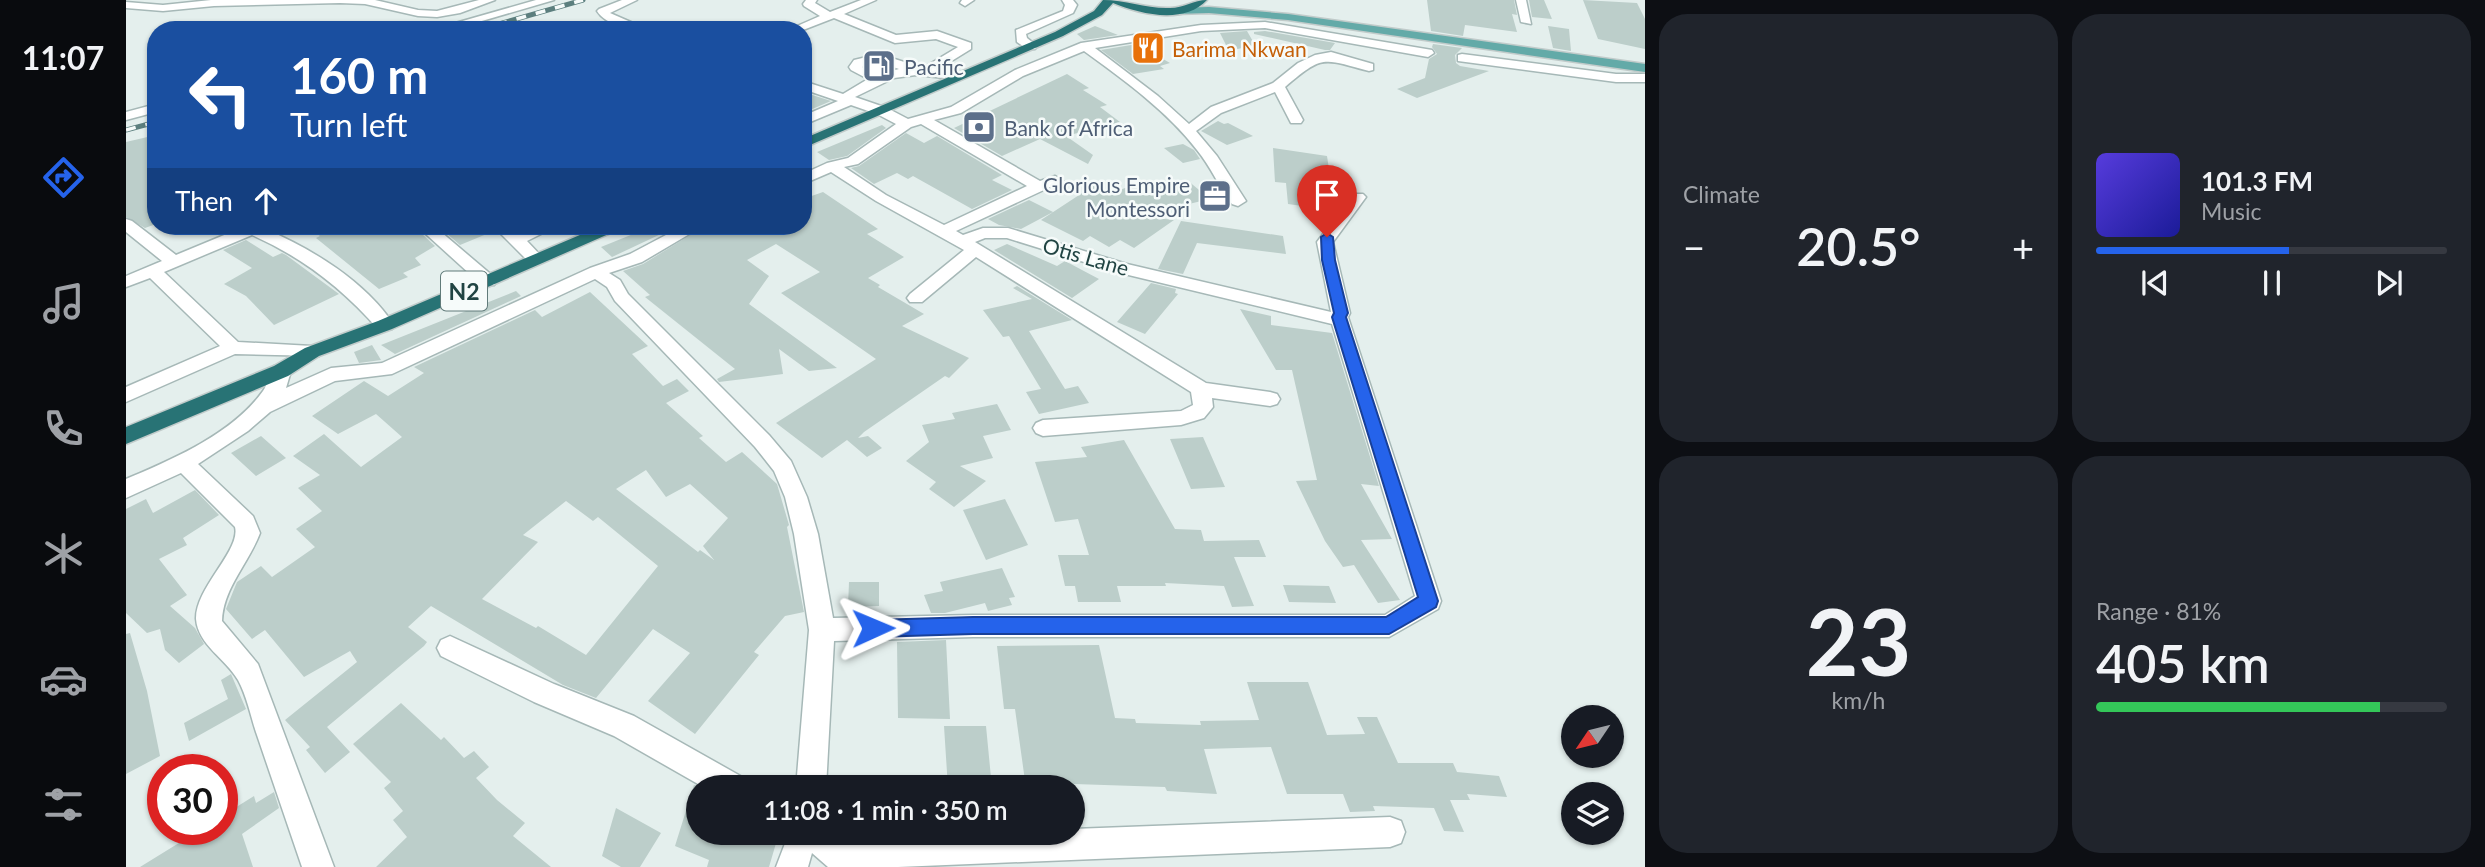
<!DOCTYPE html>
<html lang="en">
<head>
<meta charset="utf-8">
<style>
	:root { --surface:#171b24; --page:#20242c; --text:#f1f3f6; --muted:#9ea1a6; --line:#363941; --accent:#2563eb }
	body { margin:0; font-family:Lato,sans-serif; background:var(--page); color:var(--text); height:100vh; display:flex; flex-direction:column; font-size:26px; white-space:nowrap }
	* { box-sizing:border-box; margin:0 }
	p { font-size:23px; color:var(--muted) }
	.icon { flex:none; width:38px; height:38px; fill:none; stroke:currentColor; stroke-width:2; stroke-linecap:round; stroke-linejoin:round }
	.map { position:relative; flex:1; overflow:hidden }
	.side { display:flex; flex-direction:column; gap:14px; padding:14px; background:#0d0f14; width:840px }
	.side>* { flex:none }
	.top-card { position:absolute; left:21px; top:21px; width:665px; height:214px; border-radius:28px; box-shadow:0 2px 5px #0004; background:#1a4fa0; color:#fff; overflow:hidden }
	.needle { width:46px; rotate:235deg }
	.controls { position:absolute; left:1435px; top:705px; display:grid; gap:14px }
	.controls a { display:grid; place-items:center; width:63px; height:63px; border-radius:50%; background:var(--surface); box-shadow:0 2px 5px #0004; font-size:35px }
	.speed { position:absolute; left:21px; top:754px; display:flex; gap:14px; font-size:35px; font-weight:700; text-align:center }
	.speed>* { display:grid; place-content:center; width:91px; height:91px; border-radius:50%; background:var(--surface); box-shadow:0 2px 5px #0004; line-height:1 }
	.speed .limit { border:10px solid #d22; background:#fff; color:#111 }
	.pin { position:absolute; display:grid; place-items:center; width:60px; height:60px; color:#fff; margin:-72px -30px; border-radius:50% 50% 50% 0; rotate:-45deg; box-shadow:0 0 7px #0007 }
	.pin .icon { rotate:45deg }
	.me { position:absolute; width:77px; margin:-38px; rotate:89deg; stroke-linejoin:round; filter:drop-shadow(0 0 5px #0008) }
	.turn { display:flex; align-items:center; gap:24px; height:147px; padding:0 28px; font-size:32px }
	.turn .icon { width:91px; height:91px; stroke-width:2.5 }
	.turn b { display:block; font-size:49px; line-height:60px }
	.then { display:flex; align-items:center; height:66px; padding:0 28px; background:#0003; gap:14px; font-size:26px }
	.big { font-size:52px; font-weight:600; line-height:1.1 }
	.side .card { flex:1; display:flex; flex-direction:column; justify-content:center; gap:10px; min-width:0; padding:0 24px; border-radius:28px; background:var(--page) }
	.side .dial { align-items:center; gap:0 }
	.dial b { font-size:91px; line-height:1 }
	.song { display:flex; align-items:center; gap:21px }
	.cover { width:84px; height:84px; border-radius:10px; background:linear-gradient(135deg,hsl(250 70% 55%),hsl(240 70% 35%)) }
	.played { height:7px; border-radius:4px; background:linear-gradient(90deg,var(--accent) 55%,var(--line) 55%) }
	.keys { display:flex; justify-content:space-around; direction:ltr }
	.heat { display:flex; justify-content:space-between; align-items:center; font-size:38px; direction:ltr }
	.charge { height:10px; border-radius:5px; background:linear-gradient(90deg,#34c759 81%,var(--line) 0) }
	.side .tiles { flex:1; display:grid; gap:14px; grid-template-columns:repeat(2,1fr) }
	.trip { position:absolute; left:560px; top:775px; width:399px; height:70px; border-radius:35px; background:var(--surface); box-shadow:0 2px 5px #0004; font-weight:600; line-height:70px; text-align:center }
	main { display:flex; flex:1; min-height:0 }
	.tab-bar { display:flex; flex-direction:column; width:126px; justify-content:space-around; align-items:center; background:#090b0e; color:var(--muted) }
	.tab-bar .icon { width:49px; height:49px }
	.tab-bar .on { color:var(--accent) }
	.tab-bar b { font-size:32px; color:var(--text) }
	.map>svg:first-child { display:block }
</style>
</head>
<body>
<main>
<nav class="tab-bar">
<b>11:07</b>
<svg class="icon on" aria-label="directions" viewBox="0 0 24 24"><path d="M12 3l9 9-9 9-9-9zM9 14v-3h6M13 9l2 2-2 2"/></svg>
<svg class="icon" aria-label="music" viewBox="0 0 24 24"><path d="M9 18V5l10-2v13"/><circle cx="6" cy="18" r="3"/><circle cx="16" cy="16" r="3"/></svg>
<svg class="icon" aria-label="phone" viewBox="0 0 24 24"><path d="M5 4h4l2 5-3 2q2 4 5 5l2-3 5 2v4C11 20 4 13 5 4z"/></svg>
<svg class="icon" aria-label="climate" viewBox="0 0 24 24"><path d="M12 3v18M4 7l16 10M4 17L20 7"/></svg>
<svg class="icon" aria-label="car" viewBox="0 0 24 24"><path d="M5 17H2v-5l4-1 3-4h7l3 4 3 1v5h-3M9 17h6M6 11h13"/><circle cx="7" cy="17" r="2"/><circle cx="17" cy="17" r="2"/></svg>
<svg class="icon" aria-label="filters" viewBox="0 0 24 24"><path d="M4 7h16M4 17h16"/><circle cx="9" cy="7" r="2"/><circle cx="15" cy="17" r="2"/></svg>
</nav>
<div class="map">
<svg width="1519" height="867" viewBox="0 0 1519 867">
	<rect width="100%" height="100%" fill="#e4efed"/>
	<path fill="#bcceca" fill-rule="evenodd" d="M1301 0H1388L1391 15 1386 14 1391 32 1339 25 1337 36 1305 31Z
		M1403 0H1418L1426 19 1406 17Z
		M1457 0 1511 3 1519 19V49L1472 39Z
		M969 26 992 35 958 40 951 34Z
		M1422 26 1443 29 1445 51 1427 48Z
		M1121 31 1129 45 1103 51 1094 33Z
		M1139 31 1209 43 1204 50H1199L1128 34V32Z
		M1011 44 1044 63 1034 66 1038 69 1007 74 975 50Z
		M1307 44 1336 48 1329 55 1330 63 1334 66 1363 71 1291 98 1271 89 1299 78 1303 59 1311 54 1306 47Z
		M941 74 963 88 957 90 981 105 974 107 994 122 940 136 967 155 962 164 914 139 876 156 828 128Z
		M677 92 705 101 677 113Z
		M1092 121 1098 124 1102 123 1127 136 1101 145 1075 131Z
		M756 125 760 128 721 156 703 160 691 152Z
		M780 133 798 143 811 136 876 175 866 180 886 190 846 209 787 176 782 179 771 173 748 184 725 168 733 166Z
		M30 135V224L19 228 0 217V142Z
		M1057 144 1068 150 1074 159 1057 163 1038 148Z
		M1147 148 1201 156 1206 189 1194 188 1197 209 1162 204 1160 183 1149 182Z
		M976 180 994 190 1009 184 1018 190 1061 180 1084 199 1012 216 1048 220 1008 248 994 240 983 247 964 236 957 241 915 220Z
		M697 192 752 229 741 234 778 257 742 278 754 285 752 287 798 314 776 326 843 358 823 378 819 376 738 432 732 438 742 436 756 448 741 457 721 440 696 458 650 423 750 359 655 293 694 272 650 244 621 260 643 276 623 304 711 368 683 371 653 349 657 374 593 382 591 379 609 369 519 297 524 295 497 271 517 264 579 226H677V199Z
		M903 200 927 212 895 229 873 225 862 219Z
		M1055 221 1157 236 1160 254 1071 243 1057 274 1032 269Z
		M182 226H280L296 234 309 246 289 258 295 265 277 273 282 277 253 289 190 238 194 236Z
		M312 226H364L368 231 334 245Z
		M527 226H552L486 257 475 247Z
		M120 240 147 257 156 253 160 255 213 294 148 325 120 296 98 284 126 268 97 250Z
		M881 244 931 266 939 261 973 279 946 298 868 250Z
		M1025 283 1050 289 1049 293 1052 294 1019 334 991 322Z
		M891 286 946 320 903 331 939 389 952 386 963 403 913 414 900 392 915 389 883 336 877 337 857 310 906 299 887 288Z
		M390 291 395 296 269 354 255 345Z
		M464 292 522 346 506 354 537 386 551 379 563 391 540 403 577 436 573 438 600 462 616 452 651 484 663 525 661 527 678 612 659 616 628 652 633 655 569 734 522 701 564 653 527 629 470 698 437 685 305 606 282 627 301 642 298 646 201 727 224 752 199 773 180 750 184 747 159 720 231 662 224 651 178 677 139 630 126 639 100 609 111 582 135 566 146 577 189 547 170 529 196 511 172 488 194 475 167 456 198 434 235 467 276 437 250 414 212 434 186 416 238 381 262 396 298 373 288 367 409 310 416 317ZM520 470 540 497 564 484 602 518 577 546 588 560 574 550 572 552 490 489ZM440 501 467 521 472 517 532 566 460 655 412 626 410 628 356 599 412 542 397 535Z
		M1114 309 1145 316V325L1206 333 1253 486 1235 484 1266 539 1235 540 1274 600 1252 603 1228 565 1217 567 1199 541 1170 481 1191 480 1166 370H1150Z
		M246 345 255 360 233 363 228 352Z
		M871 404 885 430 857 436 867 458 834 466 860 481 828 507 803 489 810 482 780 461 803 442 796 425 829 419 826 413Z
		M135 436 160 458 130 476 105 453Z
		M1077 437 1099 487 1065 489 1044 439Z
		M998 440 1049 529 1075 530 1078 541 1133 540 1140 557H1108L1128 606 1106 607 1098 586 1039 583 1040 586H991L995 602H952L949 586H939L932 555H963L952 519 929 522 909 462 961 457 955 447Z
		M69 490 93 515 57 538 61 545 33 559 61 595 44 606 69 628 78 644 53 663 39 650 34 629 21 633 0 613V509L20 499 27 513Z
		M879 499 902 545 860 560 837 510Z
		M876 568 889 597 883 598 886 605 862 611 859 603 819 613H805L798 595 817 591 814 582Z
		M723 582H753V606L722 607Z
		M1157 585 1203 586 1210 603 1163 602Z
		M4 633 21 691 34 756 0 774V634Z
		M820 640 824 719 772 718 771 642Z
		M973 645 989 718 1009 719 1010 723 1075 725 1074 721 1133 720 1121 682H1182L1201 735 1239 734 1231 717H1251L1272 763H1327L1331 772 1373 776 1381 797 1341 794 1344 800H1324L1338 832 1318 831 1308 808 1247 806 1249 811 1224 812 1217 794H1161L1145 747 1078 749 1091 794 1041 791 1039 787 948 784 949 788H900L889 709H878L871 646Z
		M105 674 120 709 63 741 58 723 102 699 95 680Z
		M275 703 315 740 318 737 338 758 348 751 363 767 350 778 371 800 399 823 387 836 425 867H250L281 837 267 820 277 811 258 788 265 782 227 744Z
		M818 726H860L866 788H822Z
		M568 785 572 787V833H653L643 867H581L583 860 549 846Z
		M148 792 153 808 116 834 127 867H14L74 830H96V816L128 796 130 803Z
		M490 808 535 833 514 867H495L476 856Z"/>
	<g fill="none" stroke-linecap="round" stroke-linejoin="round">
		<defs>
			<path id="minor" d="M85 0H249L292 10 311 11 353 0H369L334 13 311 17 292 16 239 4 214 3 88 6 37 11 0 8V2L37 5Z
				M410 0H428L325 30H305Z
				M496 0H511L484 13 523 30C507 30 480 26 471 11L473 9Z
				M680 0H691L689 3 704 12 735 0H750L718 14 770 35 811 31 845 43V49L811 70 819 72V78L790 75 768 78 729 97 761 108 782 119 825 107 889 70 955 43 1075 25 1139 22 1306 50 1308 53 1302 57 1139 28 1075 31 969 48 1032 96 1063 124 1085 107 1147 83 1172 63 1189 55 1205 52 1247 64V70L1243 71C1196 59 1198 54 1159 87L1177 120 1175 123H1165L1149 92 1095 113 1070 131 1091 156 1120 201 1112 206 1106 204C1093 187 1085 167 1071 150 1041 111 998 80 958 51L897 76 835 113 808 120 914 181 929 176 937 181 830 231 837 235 857 228H882L1001 264 1205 312 1191 242 1227 194H1237L1240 197 1207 242 1224 313 1222 317 1315 601 1312 609 1263 637H847L708 641 700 788H670L683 630 668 534 659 497 648 471 629 447 489 301 481 287 469 279 266 374 209 381 144 412 122 431 72 464 127 516 134 533C123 563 97 588 96 621L132 664 208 867H176C161 823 146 779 131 735 125 718 121 696 112 680 100 659 72 645 70 619 69 588 115 550 109 527L55 473 0 498V479C47 459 106 434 137 391 142 384 143 374 148 366H162L165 371 160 388 205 368 256 363 464 268 504 254 557 226H577L516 262 483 273 494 280 502 294 643 435 665 461 681 497 692 534 707 618 847 615H1259L1289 596 1206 324 990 272 881 238H859L849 242 1080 383 1144 392 1151 394 1154 399 1151 404 1144 406 1086 398 1087 407 1078 418 1055 425 917 436 910 433 907 428 910 423 917 420 1055 411 1067 405 1065 392 850 257 796 302H784L781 298 784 294 838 250 750 201 705 172 677 184V174L701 163 722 158 770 124 751 114 725 105 677 125V116L712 101 677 89V81L717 94 742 79 725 70 723 67 728 60 753 54 797 68 832 47 810 39 769 43 708 18 677 30H662L694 16 678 6 677 4ZM752 62 773 69 754 74 736 67ZM795 124 901 186 818 225 760 195 718 167 732 164 785 127Z
				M836 0H848L839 6 834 3Z
				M936 0H947L951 5 947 13 900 34 901 38 911 46 909 49H901L891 42 890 30 937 11 939 5Z
				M1390 0H1400L1405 24 1395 22Z
				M1336 54 1490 74H1519V82H1490L1332 61V55Z
				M30 104V112L0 120V112Z
				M0 219 6 221 50 255 120 226H141L139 229C186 249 239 281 268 325L266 329H252C216 288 176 257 126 235L38 272 112 342 186 346 193 348 196 352 193 356 109 354 0 402V387L94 346 24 278 0 287V276L36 261 0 232Z
				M291 226H308L368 277 371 281 368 285H356Z
				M367 226H384L392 233 409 226H431L401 241 418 259 410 264 404 263Z
				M324 636 428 684 508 716 618 778 622 788H579L488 736 408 702 315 656 311 648 315 640Z
				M1264 817 1275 821 1279 832 1275 843 1264 847 772 867H702L686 853 682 867H650L663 833H711L718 838 855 833H947V829Z"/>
			<path id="major" d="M1083 7 1162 14 1519 64V72L1162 20 1083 13 1048 14 1042 11 1048 8Z"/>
			<path id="highway" d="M977 0C1000 0 1021 9 1044 8 1058 8 1068 0 1081 0 1058 25 1014 14 987 3L976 15 937 36 677 148V139L929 32 968 11Z
				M475 226H496L494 229 266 329 193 356 162 376 0 444V427L148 366 179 348 252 321Z"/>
		</defs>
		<use href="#minor" stroke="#a6b8b7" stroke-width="3"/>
		<use href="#major" stroke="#c1cbca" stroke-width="3"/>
		<use href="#highway" stroke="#c1cbca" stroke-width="3"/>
		<use href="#minor" fill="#fff" fill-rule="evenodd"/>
		<use href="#major" fill="#63aaa8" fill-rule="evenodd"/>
		<use href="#highway" fill="#287375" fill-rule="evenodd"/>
		<defs>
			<path id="rail" d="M352 30 457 0
				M0 130 30 122"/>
		</defs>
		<use href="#rail" stroke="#5c7f7e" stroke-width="5"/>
		<use href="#rail" stroke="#f6fbfa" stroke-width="3.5" stroke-dasharray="10" stroke-linecap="butt"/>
	</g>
	<path fill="#2563eb" stroke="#184099" stroke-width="2" d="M1201 233 1207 237 1209 260 1222 313 1220 317 1312 601 1310 607 1263 634H847L747 637 740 634 737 628 740 622 747 620 847 617H1260L1292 597 1206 317 1208 313 1196 260 1195 237Z"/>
	<defs>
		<symbol id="restaurant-square" viewBox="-11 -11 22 22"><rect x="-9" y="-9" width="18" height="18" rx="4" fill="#e8710a" stroke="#f6fbfa"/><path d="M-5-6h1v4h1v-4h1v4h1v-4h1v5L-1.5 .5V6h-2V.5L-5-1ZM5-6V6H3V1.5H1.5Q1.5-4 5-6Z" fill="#fff"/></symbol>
		<symbol id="fuel-square" viewBox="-11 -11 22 22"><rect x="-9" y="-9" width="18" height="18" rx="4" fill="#5c6f8a" stroke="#f6fbfa"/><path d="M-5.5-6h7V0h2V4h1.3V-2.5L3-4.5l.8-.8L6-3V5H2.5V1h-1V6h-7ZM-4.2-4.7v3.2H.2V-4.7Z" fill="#fff"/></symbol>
		<symbol id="bank-square" viewBox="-11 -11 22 22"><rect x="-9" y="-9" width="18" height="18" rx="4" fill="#5c6f8a" stroke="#f6fbfa"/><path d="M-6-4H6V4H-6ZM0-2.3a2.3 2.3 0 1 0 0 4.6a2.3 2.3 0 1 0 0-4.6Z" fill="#fff"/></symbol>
		<symbol id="office-square" viewBox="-11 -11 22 22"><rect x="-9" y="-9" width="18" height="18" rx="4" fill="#5c6f8a" stroke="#f6fbfa"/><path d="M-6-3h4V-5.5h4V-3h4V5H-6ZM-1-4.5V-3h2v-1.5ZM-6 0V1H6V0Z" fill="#fff"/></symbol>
	</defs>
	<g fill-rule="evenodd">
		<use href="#restaurant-square" x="1003" y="29" width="38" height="38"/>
		<use href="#fuel-square" x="734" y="47" width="38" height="38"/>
		<use href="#bank-square" x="834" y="108" width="38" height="38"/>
		<use href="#office-square" x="1070" y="177" width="38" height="38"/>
	</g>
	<g text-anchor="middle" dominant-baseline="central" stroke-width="5" stroke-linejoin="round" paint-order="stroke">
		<g font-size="21" fill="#c56008" stroke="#f6fbfa" text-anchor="start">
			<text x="1046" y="48">Barima Nkwan</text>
		</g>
		<g font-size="21" fill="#4e5e75" stroke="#f6fbfa" text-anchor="start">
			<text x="778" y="66">Pacific</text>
			<text x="878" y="127">Bank of Africa</text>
			<text x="1064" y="184" text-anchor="end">Glorious Empire<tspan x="1064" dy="24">Montessori</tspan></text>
		</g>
		<g font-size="21" fill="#214443" stroke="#f6fbfa">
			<text transform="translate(960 256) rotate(16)">Otis Lane</text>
		</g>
		<rect fill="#f6fbfa" stroke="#617b7a" stroke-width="2" x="315" y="271.5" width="46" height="39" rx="5"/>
		<g font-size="23" font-weight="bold" fill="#214443">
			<text x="338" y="291">N2</text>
		</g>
	</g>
</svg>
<div class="controls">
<a><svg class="needle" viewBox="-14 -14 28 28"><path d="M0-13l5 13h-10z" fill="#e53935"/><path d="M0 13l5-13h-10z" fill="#9ea1a6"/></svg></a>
<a><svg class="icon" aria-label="layers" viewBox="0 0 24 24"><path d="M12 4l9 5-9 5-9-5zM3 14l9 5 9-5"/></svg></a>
</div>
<div class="speed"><div class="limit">30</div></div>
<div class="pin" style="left:1201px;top:237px;background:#d93025"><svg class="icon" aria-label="arrive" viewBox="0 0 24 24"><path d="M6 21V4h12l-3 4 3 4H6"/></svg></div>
<svg class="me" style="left:747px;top:628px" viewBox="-20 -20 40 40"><path d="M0-17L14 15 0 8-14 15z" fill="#2563eb" stroke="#fff" stroke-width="4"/></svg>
<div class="trip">11:08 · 1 min · 350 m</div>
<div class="top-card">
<div class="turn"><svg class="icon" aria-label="left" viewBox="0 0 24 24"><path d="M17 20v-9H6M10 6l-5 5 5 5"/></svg><div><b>160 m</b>Turn left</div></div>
<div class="then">Then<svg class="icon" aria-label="ahead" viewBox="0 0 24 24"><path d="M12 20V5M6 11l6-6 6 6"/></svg></div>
</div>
</div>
<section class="side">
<div class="tiles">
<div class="card"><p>Climate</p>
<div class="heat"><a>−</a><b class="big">20.5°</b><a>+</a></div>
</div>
<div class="card">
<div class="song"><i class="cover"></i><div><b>101.3 FM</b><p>Music</p></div></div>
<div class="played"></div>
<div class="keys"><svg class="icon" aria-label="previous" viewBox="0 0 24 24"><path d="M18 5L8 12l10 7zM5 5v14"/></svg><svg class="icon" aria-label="pause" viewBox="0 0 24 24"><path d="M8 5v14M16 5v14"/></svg><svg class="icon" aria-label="next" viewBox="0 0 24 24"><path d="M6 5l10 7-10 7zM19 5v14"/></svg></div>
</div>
<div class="card dial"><b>23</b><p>km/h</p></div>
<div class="card"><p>Range · 81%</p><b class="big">405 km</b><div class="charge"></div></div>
</div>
</section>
</main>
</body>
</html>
